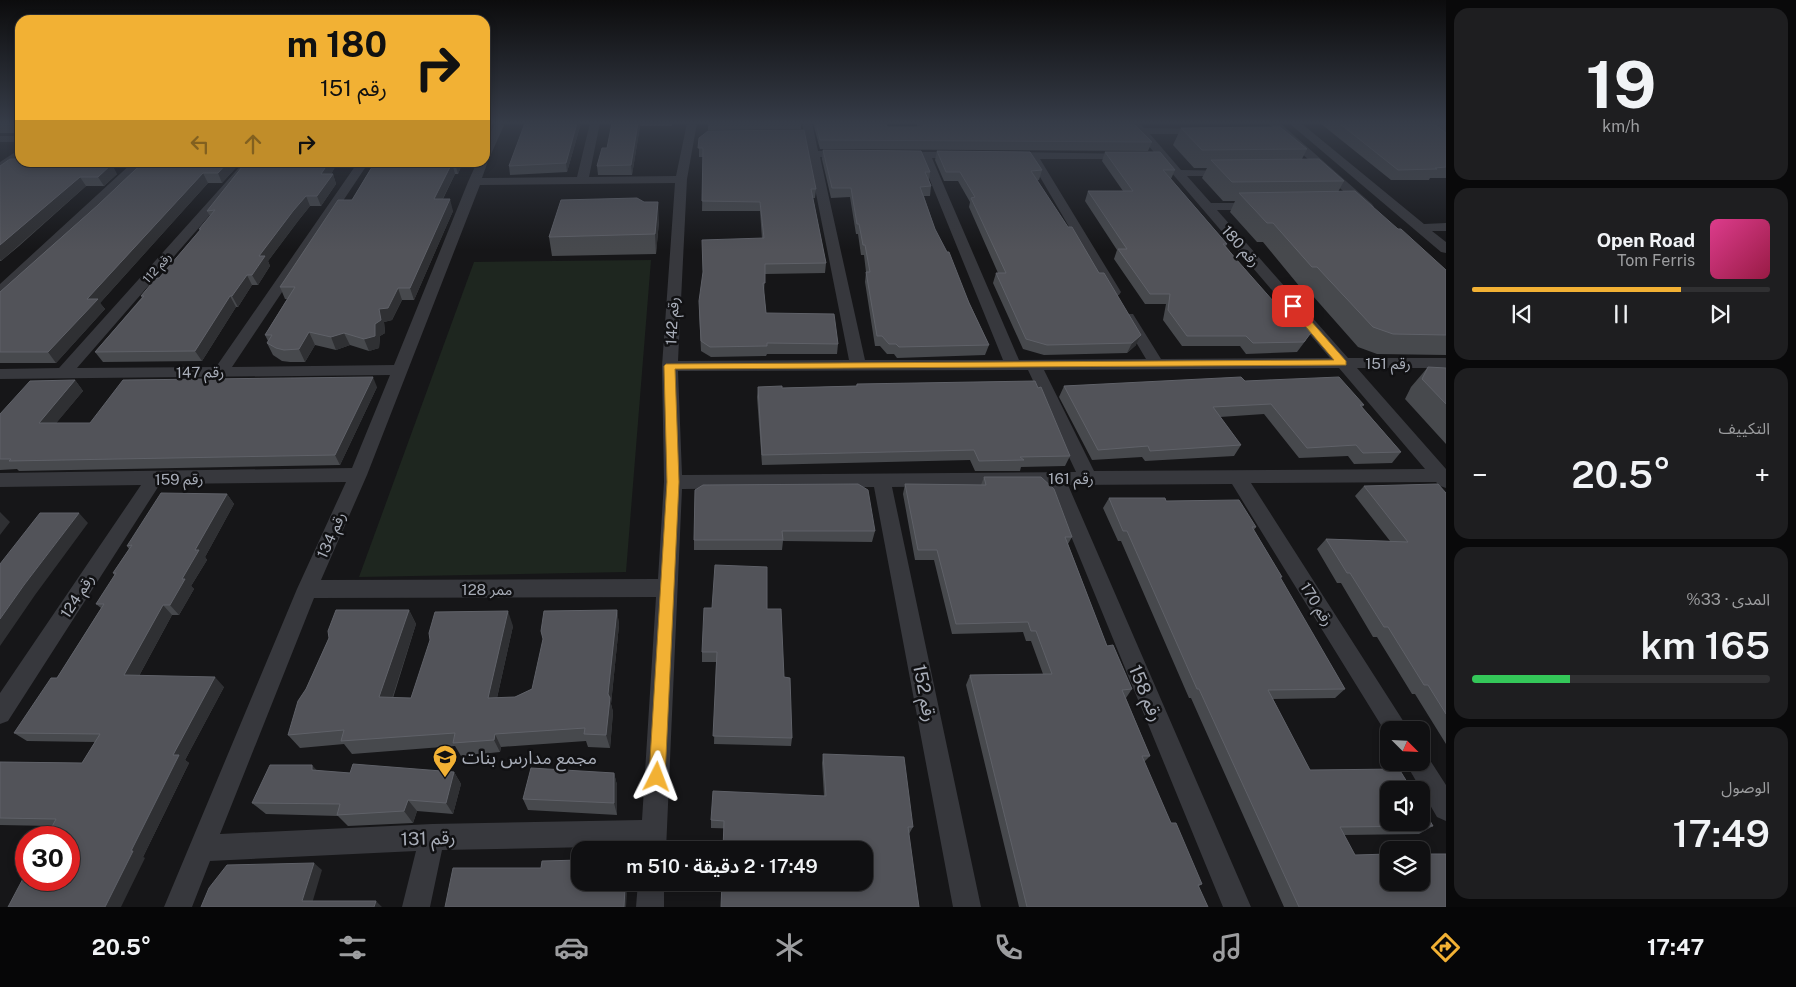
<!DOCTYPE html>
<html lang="ar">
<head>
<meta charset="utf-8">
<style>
	:root { --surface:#101012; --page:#1e1e20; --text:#f1f3f6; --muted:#9c9d9f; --line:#303032; --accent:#f2b134 }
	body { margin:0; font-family:"Public Sans","Noto Sans Arabic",sans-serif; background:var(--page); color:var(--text); direction:rtl; height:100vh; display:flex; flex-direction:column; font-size:19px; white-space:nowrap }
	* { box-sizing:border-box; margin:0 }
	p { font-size:16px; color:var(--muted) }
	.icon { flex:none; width:28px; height:28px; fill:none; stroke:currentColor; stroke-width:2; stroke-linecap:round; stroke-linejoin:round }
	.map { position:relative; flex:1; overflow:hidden; direction:ltr }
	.sheet { display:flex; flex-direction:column; gap:8px; padding:8px; background:#09090a; width:350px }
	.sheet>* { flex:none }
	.guide { position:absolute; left:15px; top:15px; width:475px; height:152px; border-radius:15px; box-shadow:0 2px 8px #0003,0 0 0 1px var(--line); direction:rtl; background:#f2b134; color:#111; overflow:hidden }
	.needle { width:32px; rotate:114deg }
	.buttons { position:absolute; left:1380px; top:721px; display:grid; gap:10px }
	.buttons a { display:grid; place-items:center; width:50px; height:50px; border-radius:10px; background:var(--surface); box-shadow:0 2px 8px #0003,0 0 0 1px var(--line); font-size:25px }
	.speed { position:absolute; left:15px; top:826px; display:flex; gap:10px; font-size:25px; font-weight:700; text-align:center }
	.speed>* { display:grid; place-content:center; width:65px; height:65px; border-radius:50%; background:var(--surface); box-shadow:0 2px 8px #0003,0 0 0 1px var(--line); line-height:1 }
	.speed .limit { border:8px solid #d22; background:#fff; color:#111 }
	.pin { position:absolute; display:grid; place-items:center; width:42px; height:42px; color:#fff; margin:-21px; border-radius:10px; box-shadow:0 2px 8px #0006 }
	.me { position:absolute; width:55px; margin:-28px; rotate:3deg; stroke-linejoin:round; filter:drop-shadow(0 0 4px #0008) }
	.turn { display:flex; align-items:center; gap:18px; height:105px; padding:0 20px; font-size:22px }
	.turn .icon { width:65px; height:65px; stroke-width:2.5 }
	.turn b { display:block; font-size:35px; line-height:42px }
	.lanes { display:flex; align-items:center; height:48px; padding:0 20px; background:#0003; justify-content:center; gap:25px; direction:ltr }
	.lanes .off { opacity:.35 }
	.big { font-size:38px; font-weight:600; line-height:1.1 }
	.sheet .widget { flex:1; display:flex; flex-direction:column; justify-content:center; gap:8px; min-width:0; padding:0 18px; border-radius:15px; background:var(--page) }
	.sheet .dial { align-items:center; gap:0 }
	.dial b { font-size:65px; line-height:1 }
	.song { display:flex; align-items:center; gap:15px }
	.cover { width:60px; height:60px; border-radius:8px; background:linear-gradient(135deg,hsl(330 70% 55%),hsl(340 70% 35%)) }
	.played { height:5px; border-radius:2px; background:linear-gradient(90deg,var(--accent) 70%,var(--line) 70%) }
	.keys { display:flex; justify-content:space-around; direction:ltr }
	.heat { display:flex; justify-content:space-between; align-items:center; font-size:28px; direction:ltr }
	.charge { height:8px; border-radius:4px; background:linear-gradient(90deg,#34c759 33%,var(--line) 0) }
	.trip { position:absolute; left:571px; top:841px; width:302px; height:50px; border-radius:15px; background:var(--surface); box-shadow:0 2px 8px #0003,0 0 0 1px var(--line); font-weight:600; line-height:50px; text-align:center; direction:rtl }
	.tabs { display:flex; height:80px; justify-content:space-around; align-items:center; background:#060607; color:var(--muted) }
	.tabs .icon { width:35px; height:35px }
	.tabs .on { color:var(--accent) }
	.tabs b { font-size:22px; color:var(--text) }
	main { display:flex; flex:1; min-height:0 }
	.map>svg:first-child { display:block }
</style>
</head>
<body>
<main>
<section class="sheet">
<div class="widget dial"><b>19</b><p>km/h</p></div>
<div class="widget">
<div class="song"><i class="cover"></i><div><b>Open Road</b><p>Tom Ferris</p></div></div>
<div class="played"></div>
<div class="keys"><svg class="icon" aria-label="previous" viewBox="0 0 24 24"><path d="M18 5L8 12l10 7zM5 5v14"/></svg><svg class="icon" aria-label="pause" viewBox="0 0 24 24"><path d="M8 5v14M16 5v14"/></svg><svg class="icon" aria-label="next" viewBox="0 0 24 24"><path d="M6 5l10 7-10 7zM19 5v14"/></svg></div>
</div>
<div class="widget"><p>التكييف</p>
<div class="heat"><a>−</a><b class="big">20.5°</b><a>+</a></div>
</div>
<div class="widget"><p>المدى · 33%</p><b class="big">165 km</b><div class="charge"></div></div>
<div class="widget"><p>الوصول</p><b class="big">17:49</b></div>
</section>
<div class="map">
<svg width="1446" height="907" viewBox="0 0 1446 907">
	<rect width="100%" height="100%" fill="#161618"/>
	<path fill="#1e261f" d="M651 260 626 572 359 577 474 262Z"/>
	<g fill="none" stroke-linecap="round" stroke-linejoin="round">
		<path fill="#37383d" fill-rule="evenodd" d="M495 123H505L488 161 482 178 577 177 590 123H600L589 177 676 176 687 123H697L687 179 678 361 849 360 802 123H812L818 151H846L852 154 846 157H820L865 360H1003L921 158 895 157 893 155 899 152H958L964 155 958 158H932L1019 360 1146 359 1121 317 1123 314H1133L1161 359 1330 358 1129 123H1140L1144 128 1206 129 1207 131 1202 134H1150L1181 170 1233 171 1235 173 1233 175 1229 176H1187L1211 203H1260L1262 206 1260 209 1256 210H1217L1348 358H1446V368H1357L1446 469V488L1440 486 1436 482 1251 483 1409 730H1389V738L1232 484 1068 485 1251 907H1223L1050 485 892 487 981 907H953L874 487 682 489 666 850H640V846L442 850 430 907H402L416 851 210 861 192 907H164L297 589 346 482 160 484 8 721 0 724V693L141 485 0 487V473L352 468 390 375 0 379V369L59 368 244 162H256L77 368 216 367 358 162H369L232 367 394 365 468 182 477 162H485V145ZM675 183 662 366 664 482 658 579 321 580 367 475 480 185ZM1339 368 1425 469 1094 471 1044 370ZM1028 370 1076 472 682 475 678 371ZM656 597 642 820 432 824 220 834 314 598Z
			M1268 123H1280L1372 204 1374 207 1372 210H1364Z
			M1289 123H1301L1424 224 1446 223V231H1432L1446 242V253L1441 252Z
			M0 136H20V142H0Z
			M20 149V157L0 170V162Z
			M1009 152 1132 154 1134 156 1132 158 1128 159H1040L1121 292 1119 295H1109L1107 292 1029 158 1005 157 1003 155Z
			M133 162H145L5 294 0 295V284Z
			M1421 752 1426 754 1446 785V821L1437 817 1405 762H1421Z
			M638 882H664V907H636Z"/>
	</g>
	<path fill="#47494d" d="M0 123H20V133H0Z
		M485 123H490L487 130H485Z
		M581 123 567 172 510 175 509 166Z
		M612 123H672V126H640L632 175H598L597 166 607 148Z
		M708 123H801V129L708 130Z
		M813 123H886L887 127H918L916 123H1133L1152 142 1148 151 820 149Z
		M1320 123H1446V178H1430L1429 180H1391Z
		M1181 128 1307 149 1302 159 1344 181 1338 192 1398 229 1446 270V355L1377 354 1358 347 1305 287H1300L1263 242H1257L1230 212 1235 201H1223L1202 178 1207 168H1194L1173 145Z
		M699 138 816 189 815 198H813L826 263 825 273 765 274 764 293 766 313 838 344 837 354H767L766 356 711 357 701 351 699 311 762 239 760 211H702L703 157H699Z
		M823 150 930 172 929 180 931 186 930 196H924L935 229 989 345 985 355 897 358 894 354H887L880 346H875L865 282 866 272 864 255H861L858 234H856L850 197 831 198 822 159Z
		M937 151 1042 170 1039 180H1037L1136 345 1127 353 1044 355 1023 349 993 283 996 273H998L969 207 970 202 958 181H944L935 160Z
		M1105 152 1175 170 1171 179 1227 244 1226 246 1236 259 1306 340 1297 352 1246 354 1240 346H1182L1163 320 1166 304H1145L1114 259 1117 250 1085 201 1088 191H1123L1102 161Z
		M241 162 222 183H208L100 303 105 309 56 363H0V292L98 205 136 169Z
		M246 162H338L331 174H333L336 184 321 206H310L298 221 268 261 270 266 258 285H252L238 307H236L202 361 103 362 95 352 142 297 141 296 159 278 200 230 199 229 210 216 207 211Z
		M375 162H467L466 164H462L458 174H455L443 199 453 211 414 300H402L392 320 384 322 385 333 380 336 379 348 369 351 350 345 336 350 315 345 305 362H290L282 361 273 355 267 343 268 341 265 335 287 299H285L280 287 352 200Z
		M0 166 117 174 104 186H86L19 246 1 261H0Z
		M659 221 656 254 552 256 549 237Z
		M1428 367 1446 368V444L1405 399 1411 387Z
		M75 380 83 391 56 423H90L377 387 340 465 19 471 17 469 0 470V414Z
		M1245 381 1364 405 1362 407 1401 452 1392 463 1354 464 1348 456 1299 458 1264 414 1220 417 1241 445 1234 456 1145 461 1142 457 1092 460 1059 397 1064 386Z
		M857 384 1070 456 1065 466 1021 467 1020 471H975L970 460 762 465 757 397 758 387 782 388 856 386Z
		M984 477 1072 537 1068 544 1107 646 1132 689 1126 698 1150 756 1144 762 1171 823 1202 884 1198 887 1208 907H1019L966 685 970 675 1043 674 1031 641H1026L1023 632 952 634 934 560H915L903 494 905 484 981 485Z
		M1364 486 1446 493V744L1415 694H1412L1377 637H1373L1341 583H1337L1317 549 1326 539 1390 541 1355 496Z
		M695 490 875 531 872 542 783 541 782 550H694V540Z
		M227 494 234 504 205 557 207 560 191 586 194 589 179 615H172L139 676 224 687 185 760 189 763 143 857 145 858 52 826 0 825V762L82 763 95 742 27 741 14 733 57 678 101 608 96 604 115 576 113 573 129 549 127 546Z
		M1109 498 1166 501 1256 527 1254 530 1282 577 1280 578 1345 689 1335 698 1273 699 1310 770 1433 826 1419 834 1344 835 1355 855 1446 907H1284L1191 698H1189L1121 541H1118L1103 508Z
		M767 609 784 677 792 738 791 746 714 744 716 662H702V652Z
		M409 610 416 624 393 698H411L513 626 497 698 515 697 532 689 617 610 619 625 611 704 613 712 610 748 588 747 586 741 501 747 500 752 461 756 455 746 352 754 344 744 300 748 288 735 306 689 329 638Z
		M823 754 913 827 909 834 711 828V820L824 796 822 763Z
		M317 771 350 773 454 772 461 784 453 814 417 811 413 823 348 826 338 816 266 814 252 803Z
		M614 773 617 785V815L528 810 523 799Z"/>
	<path fill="#2f3033" d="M486 123H490L487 130Z
		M577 123H581L567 172 566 163Z
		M638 123H640V126L632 175 631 165Z
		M228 162H241L222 183 218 173Z
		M329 162H338L325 184 321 174Z
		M461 162 462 164 458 174 455 163Z
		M452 163 455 174 441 202 434 199Z
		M112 164 117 174 104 186 98 177Z
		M203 173 208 183 100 303 105 309 56 363 48 352 87 299Z
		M333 174 336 184 321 206 317 196Z
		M80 177 86 186 1 261 0 259V245Z
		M306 196 310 206 298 221 268 261 270 266 258 285 252 275 259 256 293 211Z
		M450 199 453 211 414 300 410 288Z
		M658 202 659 221 656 254 655 234Z
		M247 275 252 285 238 307 232 296Z
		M398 288 402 300 392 320 384 322 385 333 380 336 379 348 369 351 364 339 375 324 379 309Z
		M230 296 236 307 202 361 195 351Z
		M309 332 315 345 305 362 299 349Z
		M344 333 350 345 336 350 331 337Z
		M1141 335 1136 345 1127 353 1132 343Z
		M373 377 377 387 340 465 335 455Z
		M75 380 83 391 48 433 39 423Z
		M227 494 234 504 205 557 207 560 191 586 194 589 179 615 170 605 195 550Z
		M0 512 10 522 0 535Z
		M79 513 88 523 35 595 0 646V619L24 585Z
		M163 605 172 615 134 685 124 675Z
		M409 610 416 624 388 711 379 697Z
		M617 610 619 625 611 704 613 712 610 748 606 735 608 694Z
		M508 611 513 626 494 711 488 698Z
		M215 677 224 687 185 760 189 763 143 857 145 858 121 907H105L173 755Z
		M495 734 501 747 500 752 494 740Z
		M312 765 323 777 312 770Z
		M454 772 461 784 453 814 446 803Z
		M614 773 617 785V815L614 803Z
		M408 800 417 811 413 823 404 811Z
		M314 863 322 870 311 907 302 901Z
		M625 887 627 893 626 907H624Z
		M376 901 382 907H374Z"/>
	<path fill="#525359" stroke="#5f6168" d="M0 123H20V124H0Z
		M525 123H577L566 163 509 166Z
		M612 123H638L631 165 597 166 602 148H607Z
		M816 123H886L887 127H924L922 123H1133L1152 142 820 140Z
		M1339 123H1432L1446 133V167L1435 168 1437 169 1398 170Z
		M1280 127 1307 149 1202 150 1181 128Z
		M804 130 816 189H811L826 263 765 264V283H763L766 313 834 314 838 344 767 343V346L710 347 701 341 699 301 703 272 702 240 764 238 760 202 702 201 703 148H698L699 138 708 131Z
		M823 150 921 151 930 172H925L931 186 920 187 935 229 947 252H949L969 303 989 345 899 347 896 344H889L882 336H877L866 272H870L865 245H863L859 224H857L851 188H832Z
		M937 151 1030 152 1042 170 1031 171 1068 227H1072L1099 273H1104L1141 335 1132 343 1047 345 1026 339 996 273H1006L971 198 975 197 960 172H946Z
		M1105 152H1160L1175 170H1163L1227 244H1223L1236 259 1289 319H1301L1313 330 1304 342 1253 343 1246 336H1187L1168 310 1170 294H1150L1118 249H1127L1088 191H1133Z
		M10 159H20V162H110L112 164 98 177H80L0 245V166Z
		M1319 159 1344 181 1232 182 1211 160Z
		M148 162H228L218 173H203L87 299H98L48 352H0V292L98 205 136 169Z
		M246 162H329L321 174H333L317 196H306L293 211 259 256H265L252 275H247L232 296H230L195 351 95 352 144 296H141L156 278H159L201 229H199L215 210 207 211Z
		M375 162H455L452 163 434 199H450L410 288H398L388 308 379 309 381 320 375 324V336L364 339 344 333 331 337 309 332 299 349 284 350 276 348 267 343 272 335H265L295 287H280L338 200H352Z
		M1355 191 1398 229H1401L1446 270V335L1393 334 1373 327 1317 267H1312L1273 223H1267L1239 193Z
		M637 198 644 202H658L655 234 549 237 561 200Z
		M1428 367 1446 368V404L1422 379Z
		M373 377 335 455 9 461 11 459H0V414L30 381 75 380 39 423H90L123 380Z
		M1241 377 1245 381 1339 377 1364 405H1360L1401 452 1363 453 1356 445 1307 448 1271 404 1213 407 1241 445 1150 451 1148 446 1098 450 1064 386Z
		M1035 381 1038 388 1041 387 1070 456 1020 457 1024 460 979 461 974 450 762 455 758 387 782 386V388L857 386V384Z
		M984 477H1041L1054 489 1072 537H1065L1107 646 1113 645 1132 689 1122 690 1150 756H1142L1171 823H1176L1202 884 1198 885 1208 907H1027L970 675 1052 674 1036 631H1031L1028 622 956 624 937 550H918L905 484 986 485Z
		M858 484 868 490 875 531H782L783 540H694L695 490 703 485Z
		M1438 484 1446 493V714L1428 685H1424L1388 627H1384L1350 573H1347L1326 539 1408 542 1364 486Z
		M161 493 227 494 195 550H199L182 579H185L170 605H163L124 675 215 677 173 755H179L131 851H133L105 907H8L26 873V880H69V838H46L56 819 0 818V762L82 763 100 734 14 733 51 678H57L104 604H96L116 573H113L132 545 127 546Z
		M1109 498H1165L1166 501 1239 500 1256 527H1252L1282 577H1280L1345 689 1268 690 1310 770 1399 769 1412 790H1389V822H1421V806L1433 826 1340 827 1355 855 1389 854V882H1421V854H1446V907H1299L1199 689H1197L1127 531H1123Z
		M40 513H79L24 585 0 619V564Z
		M715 565 767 567V609H781L784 677 790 678 792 738 713 736 717 652H702L704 608H712Z
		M336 610H409L379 697 411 698 430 640 429 633 435 612 508 611 488 698 515 697 532 689 543 639 541 631 544 611 617 610 608 694 610 698 606 735 584 734 585 728 495 734 494 740 453 743 455 733 341 741 344 730 288 735 298 701 306 689 329 638 328 631Z
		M823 754 904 757 913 827H908L919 907H721L722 882H865V850H723L724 821 711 820 713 791 826 796Z
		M353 764 454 772 446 803 408 800 404 811 337 815 340 804 252 803 270 765H312V770L350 773Z
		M531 768 614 773V803L523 799Z
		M580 860V882H623L625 887 624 907H445L453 868H541L542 861Z
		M314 863 302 901H376L374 907H201L209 888 227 865Z"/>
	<linearGradient id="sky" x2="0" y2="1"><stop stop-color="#0c0c0d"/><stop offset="0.49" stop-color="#363c48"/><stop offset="1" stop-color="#363c48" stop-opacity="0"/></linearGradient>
	<rect width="1446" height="250" fill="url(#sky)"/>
	<path fill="#f2b134" stroke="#9d7322" d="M1293 303 1296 304 1346 361V365L675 369 679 482 665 777 662 782 657 785 651 782 649 777 667 482 664 366 666 364 1334 360 1290 308V304Z"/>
	<defs>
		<symbol id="school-pin" viewBox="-11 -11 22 30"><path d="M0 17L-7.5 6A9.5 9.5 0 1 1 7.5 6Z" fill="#f2b134" stroke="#111113"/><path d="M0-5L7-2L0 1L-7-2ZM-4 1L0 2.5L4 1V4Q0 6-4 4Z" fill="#111"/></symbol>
	</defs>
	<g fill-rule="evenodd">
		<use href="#school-pin" x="431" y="743" width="28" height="38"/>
	</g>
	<g text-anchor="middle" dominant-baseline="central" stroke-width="5" stroke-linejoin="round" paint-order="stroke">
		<g font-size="12" fill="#a8adb8" stroke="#111113">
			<text transform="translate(157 268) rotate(-48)">رقم 112</text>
		</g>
		<g font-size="15" fill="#a8adb8" stroke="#111113">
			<text transform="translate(1241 246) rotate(49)">رقم 180</text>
			<text transform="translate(672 321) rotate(-87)">رقم 142</text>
			<text x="1388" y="363">رقم 151</text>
			<text transform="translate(200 372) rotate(-1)">رقم 147</text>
			<text x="1071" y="478">رقم 161</text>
			<text transform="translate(179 479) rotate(-1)">رقم 159</text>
			<text transform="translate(331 535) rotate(-66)">رقم 134</text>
			<text x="487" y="589">ممر 128</text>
			<text transform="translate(77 596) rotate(-57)">رقم 124</text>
			<text transform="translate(1317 604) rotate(58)">رقم 170</text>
		</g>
		<g font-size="18" fill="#a8adb8" stroke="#111113">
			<text transform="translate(925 693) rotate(79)">رقم 152</text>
			<text transform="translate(1146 693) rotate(67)">رقم 158</text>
			<text transform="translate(428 838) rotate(-2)">رقم 131</text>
		</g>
		<g font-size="18" fill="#a8adb8" stroke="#111113" text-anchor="start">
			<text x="462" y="757">مجمع مدارس بنات</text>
		</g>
	</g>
</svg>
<div class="buttons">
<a><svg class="needle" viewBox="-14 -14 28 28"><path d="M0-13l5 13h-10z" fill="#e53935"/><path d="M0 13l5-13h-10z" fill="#9c9d9f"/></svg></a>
<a><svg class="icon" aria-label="sound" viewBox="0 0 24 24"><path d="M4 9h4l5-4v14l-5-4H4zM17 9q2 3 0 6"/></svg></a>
<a><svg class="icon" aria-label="layers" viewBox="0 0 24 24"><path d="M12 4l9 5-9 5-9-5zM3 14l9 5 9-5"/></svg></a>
</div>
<div class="speed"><div class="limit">30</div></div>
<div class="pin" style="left:1293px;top:306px;background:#d93025"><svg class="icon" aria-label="arrive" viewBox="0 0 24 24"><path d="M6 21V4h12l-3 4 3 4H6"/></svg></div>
<svg class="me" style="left:657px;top:777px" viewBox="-20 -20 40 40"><path d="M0-17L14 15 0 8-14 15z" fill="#f2b134" stroke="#fff" stroke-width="4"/></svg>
<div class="trip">17:49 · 2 دقيقة · 510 m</div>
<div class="guide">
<div class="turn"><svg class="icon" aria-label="right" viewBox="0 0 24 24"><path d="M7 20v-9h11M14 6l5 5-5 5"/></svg><div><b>180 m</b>رقم 151</div></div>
<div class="lanes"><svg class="icon off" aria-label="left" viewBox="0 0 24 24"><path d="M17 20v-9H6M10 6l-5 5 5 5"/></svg><svg class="icon off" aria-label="ahead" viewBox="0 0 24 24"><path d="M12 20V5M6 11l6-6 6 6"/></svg><svg class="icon" aria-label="right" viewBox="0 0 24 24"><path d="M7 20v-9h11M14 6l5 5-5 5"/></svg></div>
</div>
</div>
</main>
<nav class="tabs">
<b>17:47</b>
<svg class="icon on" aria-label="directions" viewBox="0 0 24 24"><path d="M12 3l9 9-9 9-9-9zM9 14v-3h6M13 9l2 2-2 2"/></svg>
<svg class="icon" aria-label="music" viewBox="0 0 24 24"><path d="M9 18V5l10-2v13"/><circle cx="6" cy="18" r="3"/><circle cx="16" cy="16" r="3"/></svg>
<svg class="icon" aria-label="phone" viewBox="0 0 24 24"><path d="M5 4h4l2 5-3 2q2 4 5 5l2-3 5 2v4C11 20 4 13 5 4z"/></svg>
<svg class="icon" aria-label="climate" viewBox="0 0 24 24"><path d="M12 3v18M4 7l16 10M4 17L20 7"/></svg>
<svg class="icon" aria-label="car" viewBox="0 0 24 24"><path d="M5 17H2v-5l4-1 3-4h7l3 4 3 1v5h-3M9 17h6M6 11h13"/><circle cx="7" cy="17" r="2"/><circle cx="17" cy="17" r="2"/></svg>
<svg class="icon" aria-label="filters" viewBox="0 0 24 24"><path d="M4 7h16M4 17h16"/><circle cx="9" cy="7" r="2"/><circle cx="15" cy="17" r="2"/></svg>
<b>20.5°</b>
</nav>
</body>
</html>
